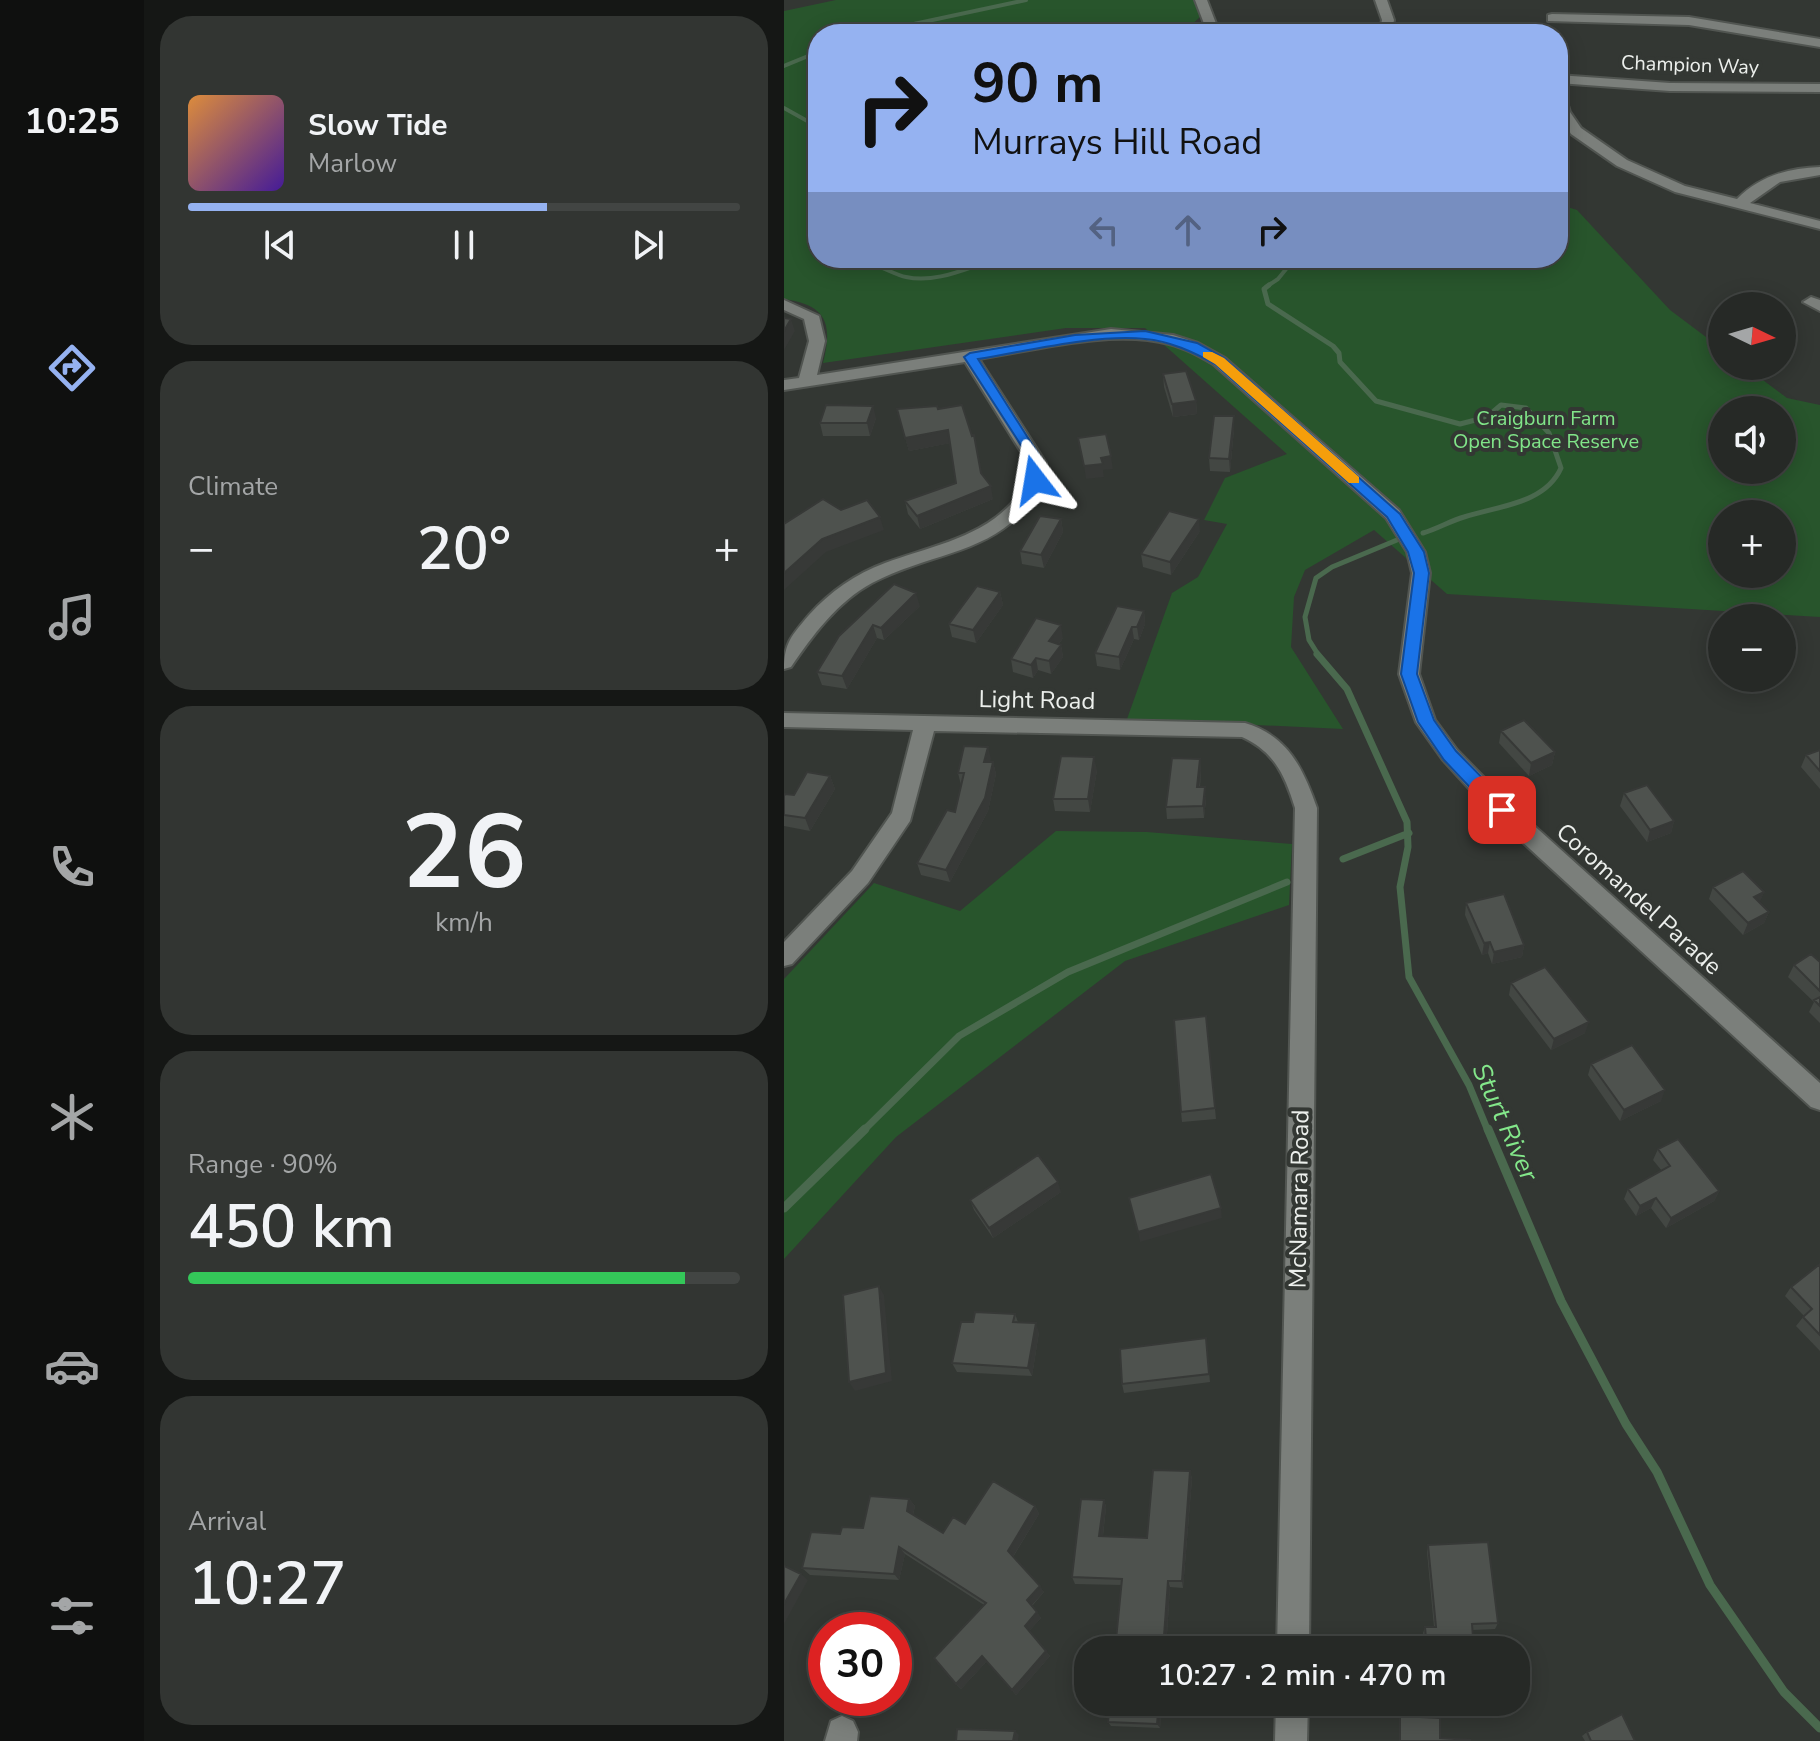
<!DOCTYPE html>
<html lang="en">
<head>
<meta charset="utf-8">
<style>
	:root { --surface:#262926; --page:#323532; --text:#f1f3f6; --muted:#a4a6a7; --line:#424543; --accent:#95b2f1 }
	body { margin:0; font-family:"Nunito Sans",sans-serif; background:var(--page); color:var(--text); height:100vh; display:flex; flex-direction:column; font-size:30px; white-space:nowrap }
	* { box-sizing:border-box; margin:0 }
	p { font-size:26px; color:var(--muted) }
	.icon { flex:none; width:44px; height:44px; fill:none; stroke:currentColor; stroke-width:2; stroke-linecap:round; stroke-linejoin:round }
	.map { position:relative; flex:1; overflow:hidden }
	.drawer { display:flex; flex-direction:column; gap:16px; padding:16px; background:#151715; width:640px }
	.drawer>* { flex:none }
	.top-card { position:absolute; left:24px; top:24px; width:760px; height:244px; border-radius:32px; box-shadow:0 4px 20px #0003,0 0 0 2px var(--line); background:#95b2f1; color:#111; overflow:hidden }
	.needle { width:52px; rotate:95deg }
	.tools { position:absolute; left:924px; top:292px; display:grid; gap:16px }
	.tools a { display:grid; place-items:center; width:88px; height:88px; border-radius:50%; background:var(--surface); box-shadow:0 4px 20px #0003,0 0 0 2px var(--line); font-size:40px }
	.speed { position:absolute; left:24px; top:1612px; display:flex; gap:16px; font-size:40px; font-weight:700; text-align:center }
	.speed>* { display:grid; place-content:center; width:104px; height:104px; border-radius:50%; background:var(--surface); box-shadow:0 4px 20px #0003,0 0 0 2px var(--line); line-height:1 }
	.speed .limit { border:12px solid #d22; background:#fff; color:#111 }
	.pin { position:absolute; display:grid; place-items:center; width:68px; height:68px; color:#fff; margin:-34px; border-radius:16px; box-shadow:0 4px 12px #0006 }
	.me { position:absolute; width:88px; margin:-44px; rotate:346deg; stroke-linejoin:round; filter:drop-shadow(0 0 6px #0008) }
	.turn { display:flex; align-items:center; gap:28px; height:168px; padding:0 32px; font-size:36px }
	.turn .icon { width:104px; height:104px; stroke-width:2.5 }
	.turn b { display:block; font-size:56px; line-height:68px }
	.lanes { display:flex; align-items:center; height:76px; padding:0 32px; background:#0003; justify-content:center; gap:40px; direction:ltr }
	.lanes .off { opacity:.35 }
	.big { font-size:60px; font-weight:600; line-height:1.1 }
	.drawer .tile { flex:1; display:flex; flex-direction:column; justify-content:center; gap:12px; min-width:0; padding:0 28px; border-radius:32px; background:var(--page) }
	.drawer .dial { align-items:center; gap:0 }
	.dial b { font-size:104px; line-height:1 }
	.song { display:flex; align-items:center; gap:24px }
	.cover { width:96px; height:96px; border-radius:12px; background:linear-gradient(135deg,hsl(30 70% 55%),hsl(260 70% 35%)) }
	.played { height:8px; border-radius:4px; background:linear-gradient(90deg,var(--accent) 65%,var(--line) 65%) }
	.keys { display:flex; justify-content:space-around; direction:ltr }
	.heat { display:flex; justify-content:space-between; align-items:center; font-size:44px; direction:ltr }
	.charge { height:12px; border-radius:6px; background:linear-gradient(90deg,#34c759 90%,var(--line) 0) }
	.trip { position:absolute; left:290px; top:1636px; width:456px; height:80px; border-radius:32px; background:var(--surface); box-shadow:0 4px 20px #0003,0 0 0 2px var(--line); font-weight:600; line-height:80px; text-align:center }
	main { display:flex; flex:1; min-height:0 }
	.dock { display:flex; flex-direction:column; width:144px; justify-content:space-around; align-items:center; background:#0f100f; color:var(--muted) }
	.dock .icon { width:56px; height:56px }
	.dock .current { color:var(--accent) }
	.dock b { font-size:36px; color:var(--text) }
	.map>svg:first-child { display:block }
</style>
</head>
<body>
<main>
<nav class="dock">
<b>10:25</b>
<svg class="icon current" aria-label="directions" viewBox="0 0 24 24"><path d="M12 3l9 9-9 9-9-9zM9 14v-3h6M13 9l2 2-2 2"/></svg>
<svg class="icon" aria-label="music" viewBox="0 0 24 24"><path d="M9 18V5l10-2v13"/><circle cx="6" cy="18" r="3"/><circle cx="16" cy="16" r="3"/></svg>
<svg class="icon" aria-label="phone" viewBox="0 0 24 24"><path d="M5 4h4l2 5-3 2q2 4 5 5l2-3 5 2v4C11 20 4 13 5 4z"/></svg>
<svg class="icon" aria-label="climate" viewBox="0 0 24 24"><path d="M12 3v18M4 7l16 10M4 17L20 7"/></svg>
<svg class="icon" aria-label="car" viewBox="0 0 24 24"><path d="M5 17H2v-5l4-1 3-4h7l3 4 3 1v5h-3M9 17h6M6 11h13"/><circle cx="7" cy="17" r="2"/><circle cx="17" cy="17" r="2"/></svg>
<svg class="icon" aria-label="filters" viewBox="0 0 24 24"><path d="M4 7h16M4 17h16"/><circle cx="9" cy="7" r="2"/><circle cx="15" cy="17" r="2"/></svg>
</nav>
<section class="drawer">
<div class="tile">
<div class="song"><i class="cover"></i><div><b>Slow Tide</b><p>Marlow</p></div></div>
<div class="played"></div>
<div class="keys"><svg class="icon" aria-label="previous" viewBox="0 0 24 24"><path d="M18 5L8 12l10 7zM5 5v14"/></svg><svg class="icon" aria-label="pause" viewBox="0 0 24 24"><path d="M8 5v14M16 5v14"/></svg><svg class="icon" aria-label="next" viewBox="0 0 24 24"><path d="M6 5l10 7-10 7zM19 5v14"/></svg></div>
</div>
<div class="tile"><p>Climate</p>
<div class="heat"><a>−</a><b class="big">20°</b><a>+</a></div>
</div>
<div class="tile dial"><b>26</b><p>km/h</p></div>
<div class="tile"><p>Range · 90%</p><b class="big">450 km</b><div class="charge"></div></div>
<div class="tile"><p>Arrival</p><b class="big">10:27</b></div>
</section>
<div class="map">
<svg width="1036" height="1741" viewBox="0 0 1036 1741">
	<rect width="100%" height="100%" fill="#333733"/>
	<path fill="#28552c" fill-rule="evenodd" d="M52 0H423L418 15 398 34H34V258H774V204L793 210 886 310 938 349V366H960L1003 398 1036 405V617L663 594 590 530 521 570 510 597 507 647 559 729 343 719 388 593 414 577 443 524 420 520 441 478 503 454 361 328H282L39 363C49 324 43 305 0 299V11ZM938 410H998V470H938ZM938 514H998V574H938Z
		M272 831 363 832 508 844 505 905 341 961 112 1137 0 1259V979L90 883 176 911Z"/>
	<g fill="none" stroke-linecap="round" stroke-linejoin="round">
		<path stroke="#4a694e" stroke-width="4" d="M83 34 242 0
			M0 66 34 52
			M0 108 34 127
			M83 258 86 263C96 266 114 276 122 277 154 284 186 266 216 258
			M482 287 494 279 511 258"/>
		<path stroke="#4a694e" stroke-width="5" d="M485 285 480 289 484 304 549 346 555 353 556 362 592 401 676 424 703 417 717 405 742 408 765 433 777 468C761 504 714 506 680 517 666 521 653 529 639 533
			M535 656 525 640 521 617 532 578 548 567 613 540"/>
		<path stroke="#4a694e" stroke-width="7" d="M533 654 563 689 623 822 624 847 616 887 625 977 685 1085 704 1131
			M559 859 625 833
			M79 1131 175 1036 284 972 503 882"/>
		<path stroke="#4a694e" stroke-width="9" d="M704 1129 777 1301 842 1424 873 1472 926 1585 1000 1692 1036 1728
			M0 1208 81 1129"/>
		<defs>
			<path id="street" d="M411 0H423L436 34H424Z
				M591 0H603L610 20 607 34H595L598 20Z
				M768 14 905 17 1036 39V47L905 25 764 21V15Z
				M774 75 886 83 1036 84V92L886 91 774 83Z
				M774 88 780 92 786 112 797 128 843 160 901 186 953 199C976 176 1004 168 1036 167V175L996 182 966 203 1036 221V229L891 192 833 166 787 134 774 114Z
				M1027 297 1036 300V311L1019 302Z
				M0 300 35 316 41 341 33 375 327 329 389 335 414 343 441 358 615 510 641 552 646 573 635 674 651 720 673 750 726 804 1036 1083V1110L1027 1107 710 816 659 760 632 722 615 674 628 573 623 552 602 518 429 364C415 356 401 348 385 344 328 329 252 350 195 359L262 463C238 555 158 546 88 583 53 602 29 635 7 667L0 669C0 643 8 635 25 615 46 592 71 574 101 563 141 548 192 539 224 507 237 495 240 479 244 463L181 362 0 390V380L15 378 25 341 20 319 0 310Z
				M0 713 461 723C504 736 519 768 533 808L525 1650H493L511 808C501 776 491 752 458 737L150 731 126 821 84 883 8 964 0 966V942L68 871 108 813 129 730 0 727Z
				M492 1702H524L523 1741H491Z
				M58 1716 69 1721 74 1732 73 1741H41L47 1721Z"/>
		</defs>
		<use href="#street" stroke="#515551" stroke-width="4"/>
		<use href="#street" fill="#7b7f7b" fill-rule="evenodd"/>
	</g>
	<path fill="#434743" d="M379 374 412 401 413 414 389 417 380 387Z
		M113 409H154L198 474 209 499 136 529 124 514 121 501 172 483 166 443 125 451Z
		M92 418 86 436H39L36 423Z
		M450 429 446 472 426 471 425 458Z
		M277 519 279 532 260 568 238 564 236 551Z
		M416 531 387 575 359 567 357 554Z
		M216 592 219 605 192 643 168 637 165 624Z
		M136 606 100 640 93 638 63 689 38 685 33 672 55 636Z
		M360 611 361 624 355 640 350 639 336 670 313 666 311 653Z
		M279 638 275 644 277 645 279 657 267 674 254 670 249 678 229 672 227 659Z
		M717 731 771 752 768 765 745 776 715 743Z
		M204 747 206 762H209L212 774 204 811 166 882 137 875 133 863 171 812 177 785 174 773Z
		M1036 750V789L1017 767 1022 755Z
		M416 759 417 771 416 787 422 799 420 818 383 819 382 807Z
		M313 770 306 812 271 811 269 799Z
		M46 776 51 789 26 831 0 826V796L10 795Z
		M840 793 890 821 887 833 863 842 836 806Z
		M929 887 980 892 975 902 985 912 980 923 959 935 925 899Z
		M682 903 740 945 738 957 708 964 704 953 698 955 681 915Z
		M1036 962V1023L1025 1012 1030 1002 1004 977 1010 965Z
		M727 983 801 1033 767 1050 725 995Z
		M422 1016 432 1119 398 1122 397 1112Z
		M807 1064 877 1101 836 1121 804 1075Z
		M874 1149 935 1191 930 1201 882 1228 867 1208 852 1216 840 1199 844 1189 878 1171 869 1160Z
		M277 1192 209 1238 190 1210 186 1200Z
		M1036 1264V1351L1012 1326 1020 1316 1001 1296 1007 1287Z
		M231 1314 234 1322 255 1332 248 1376 173 1372 168 1363 189 1322Z
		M422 1338 426 1382 340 1393 338 1384Z
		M406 1471 408 1479 399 1588 386 1587 382 1650H331L337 1585 291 1584 288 1577 320 1500 322 1507 319 1536 363 1538Z
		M125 1499 131 1506 129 1515 159 1533 181 1524 251 1506 255 1514 229 1557 260 1592 248 1606 257 1618 245 1631 266 1656 232 1695 203 1661 177 1689 172 1684 200 1605 121 1554 115 1580 26 1575 18 1568 79 1528Z
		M644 1545 714 1623 711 1629 688 1630 690 1650H641L639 1633 641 1627H650L643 1552Z
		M326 1702H378L376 1728 327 1726 324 1722Z
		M803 1732 851 1741H801L798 1736Z"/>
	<path fill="#373937" d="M7 319 11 331 0 350V331Z
		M412 401 413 414 389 417 388 404Z
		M89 406 92 418 86 436 83 423Z
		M450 416V429L446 472 445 459Z
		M164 430 167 443 125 451 121 438Z
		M327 456 329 469 319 470 320 477 302 479 300 466 317 458Z
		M207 486 209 499 136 529 133 516Z
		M96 517 100 530 42 552 0 590V573L38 539Z
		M277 519 279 532 260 568 257 555Z
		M415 519 416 531 387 575 386 562Z
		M216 592 219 605 192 643 189 630Z
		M132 593 136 606 100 640 97 628Z
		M360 611 361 624 355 640 353 627Z
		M89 625 93 638 63 689 58 676Z
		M277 625 279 638 268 654 265 641Z
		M348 627 350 639 336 670 335 657Z
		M277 645 279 657 267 674 265 661Z
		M252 658 254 670 249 678 247 665Z
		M204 747 207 759 203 774 200 762Z
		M771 752 768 765 745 776 747 763Z
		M310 757 313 770 306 812 304 799Z
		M416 759 417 771 414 799 413 787Z
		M209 762 212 774 204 811 166 882 162 870Z
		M46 776 51 789 26 831 21 818Z
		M421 787 422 799 420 818 419 806Z
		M890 821 887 833 863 842 866 830Z
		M980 892 975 904 970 897Z
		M985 912 980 923 959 935 964 923Z
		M706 942 704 953 698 955 700 943Z
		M740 945 738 957 708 964 710 952Z
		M805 1022 801 1033 767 1050 770 1039Z
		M881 1090 877 1101 836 1121 840 1110Z
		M274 1182 277 1192 209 1238 205 1228Z
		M935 1191 930 1201 882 1228 887 1218Z
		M872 1198 867 1208 852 1216 856 1206Z
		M437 1208 438 1218 356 1242 354 1232Z
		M95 1286 100 1295 108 1381 71 1391 65 1382Z
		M252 1323 255 1332 248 1376 244 1368Z
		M406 1471 408 1479 399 1588 398 1581Z
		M125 1499 131 1506 128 1518 123 1511Z
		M320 1500 322 1507 318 1543 315 1536Z
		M251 1506 255 1514 228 1558 224 1551Z
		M115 1547 121 1554 115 1580 110 1574Z
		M17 1574 24 1580 0 1624V1604Z
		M384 1581 386 1587 382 1650H379Z
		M256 1586 260 1592 247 1606 243 1600Z
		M253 1612 257 1618 245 1631 241 1626Z
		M262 1651 266 1656 232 1695 228 1690Z
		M198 1656 203 1661 177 1689 172 1684Z
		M375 1702H378L376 1728 373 1724Z
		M231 1731 235 1735 234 1741H229Z"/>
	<path fill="#4e524e" stroke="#373937" stroke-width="2" d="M0 318 7 319 0 331Z
		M402 371 412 401 388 404 379 374Z
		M42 405 89 406 83 423H36Z
		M178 405 188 436 190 435 197 473 207 486 133 516 121 501 172 483 164 430 121 438 113 409 153 406 154 409Z
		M430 416H450L445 459 425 458Z
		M322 434 327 456 317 458 319 464 300 466 294 438Z
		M39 499 57 510 83 500 96 517 38 539 0 573V524Z
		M385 511 415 519 386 562 357 554Z
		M256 516 277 519 257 555 236 551Z
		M110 584 132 593 97 628 89 625 58 676 33 672 55 636Z
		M193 586 216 592 189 630 165 624Z
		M333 606 360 611 353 627H348L335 657 311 653Z
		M252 618 277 625 265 641 277 645 265 661 252 658 247 665 227 659Z
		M740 720 771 752 747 763 717 731Z
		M180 746 204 747 200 762H209L201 798 162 870 133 863 163 810 171 812 180 773H174Z
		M1036 750V771L1022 755Z
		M277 756 310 757 304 799H269Z
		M388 758 416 759 413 787H421L419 806 382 807Z
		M23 772 46 776 21 818 0 815V796L1 794 10 795Z
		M863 785 890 821 866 830 840 793Z
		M959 871 980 892 970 897 985 912 964 923 929 887Z
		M720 894 740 945 710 952 706 942 700 943 682 903Z
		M1027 954 1036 962V991L1010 965Z
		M761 967 805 1022 770 1039 727 983Z
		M1036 997V1006L1030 1000Z
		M422 1016 431 1108 397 1112 390 1020Z
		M848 1045 881 1090 840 1110 807 1064Z
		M894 1139 935 1191 887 1218 872 1198 856 1206 844 1189 886 1166 874 1149Z
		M254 1155 274 1182 205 1228 186 1200Z
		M427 1174 437 1208 354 1232 345 1198Z
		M1036 1264V1335L1019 1317 1028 1309 1007 1287Z
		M95 1286 102 1373 65 1382 59 1295Z
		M191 1312 231 1314 229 1322 252 1323 244 1368 168 1363 177 1322H189Z
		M422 1338 425 1374 338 1384 336 1349Z
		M369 1470 406 1471 398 1581H384L379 1650H331L338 1579 288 1577 297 1499 320 1500 315 1536 363 1538Z
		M209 1481 251 1506 224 1551 256 1586 243 1600 253 1612 241 1626 262 1651 228 1690 198 1656 172 1684 150 1658 202 1603 115 1547 110 1574 18 1568 27 1532 56 1534 58 1527 79 1528 86 1496 125 1499 123 1511 159 1533 169 1517 181 1524Z
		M704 1542 714 1623 688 1624 690 1650H643L641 1627H652L644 1545Z
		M0 1566 17 1574 0 1604Z
		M326 1702H375L373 1724 324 1722Z
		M838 1714 851 1741H807L803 1732Z
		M616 1716 656 1718V1738L686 1740V1741H616Z
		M173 1729 231 1731 229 1741H172Z"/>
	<path fill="#1a73e8" stroke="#114b97" stroke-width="2" d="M361 331 413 343 440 358 616 514 640 552 645 573 633 674 650 720 672 751 725 805 727 810 725 815H712L660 760 634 722 617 674 630 573 624 552 603 517 431 364C409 352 386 341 361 339 311 334 244 351 194 359L260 463 259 480 251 484 244 480 246 463 240 450 180 357 186 353 291 335Z"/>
	<path fill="#f59e0b" d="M419 352H428L440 358 575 477V483H565L431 364 419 357Z"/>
	<g text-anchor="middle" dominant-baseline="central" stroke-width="8" stroke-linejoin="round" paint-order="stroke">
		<g font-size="20" fill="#ecefec" stroke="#333733">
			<text transform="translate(906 65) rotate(2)">Champion Way</text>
		</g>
		<g font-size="20" fill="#81e589" stroke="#333733">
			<text x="762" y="418">Craigburn Farm<tspan x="762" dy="23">Open Space Reserve</tspan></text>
		</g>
		<g font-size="24" fill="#ecefec" stroke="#333733">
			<text transform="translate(253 700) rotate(1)">Light Road</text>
			<text transform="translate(855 899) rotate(42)">Coromandel Parade</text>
			<text transform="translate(515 1199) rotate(-89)">McNamara Road</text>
		</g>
		<g font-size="26" font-style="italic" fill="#83e78a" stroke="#333733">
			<text transform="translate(721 1122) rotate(66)">Sturt River</text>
		</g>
	</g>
</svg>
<div class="tools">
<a><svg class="needle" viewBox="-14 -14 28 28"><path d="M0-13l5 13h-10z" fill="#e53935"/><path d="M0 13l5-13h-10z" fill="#a4a6a7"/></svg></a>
<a><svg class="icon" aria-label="sound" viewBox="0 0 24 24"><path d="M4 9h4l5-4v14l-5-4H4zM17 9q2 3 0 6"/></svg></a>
<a>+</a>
<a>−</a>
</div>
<div class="speed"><div class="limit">30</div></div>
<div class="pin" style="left:718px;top:810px;background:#d93025"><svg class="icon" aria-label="arrive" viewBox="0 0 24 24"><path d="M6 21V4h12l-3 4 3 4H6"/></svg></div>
<svg class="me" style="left:251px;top:480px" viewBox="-20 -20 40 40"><path d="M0-17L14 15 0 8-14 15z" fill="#1a73e8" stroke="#fff" stroke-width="4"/></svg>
<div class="trip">10:27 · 2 min · 470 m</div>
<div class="top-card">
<div class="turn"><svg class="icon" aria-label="right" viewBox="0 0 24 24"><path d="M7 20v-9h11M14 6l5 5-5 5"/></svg><div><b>90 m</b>Murrays Hill Road</div></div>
<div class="lanes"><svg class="icon off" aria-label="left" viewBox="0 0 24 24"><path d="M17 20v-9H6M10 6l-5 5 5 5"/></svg><svg class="icon off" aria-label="ahead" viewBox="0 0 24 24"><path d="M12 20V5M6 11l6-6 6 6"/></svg><svg class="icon" aria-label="right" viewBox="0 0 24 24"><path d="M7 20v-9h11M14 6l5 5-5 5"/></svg></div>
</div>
</div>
</main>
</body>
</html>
